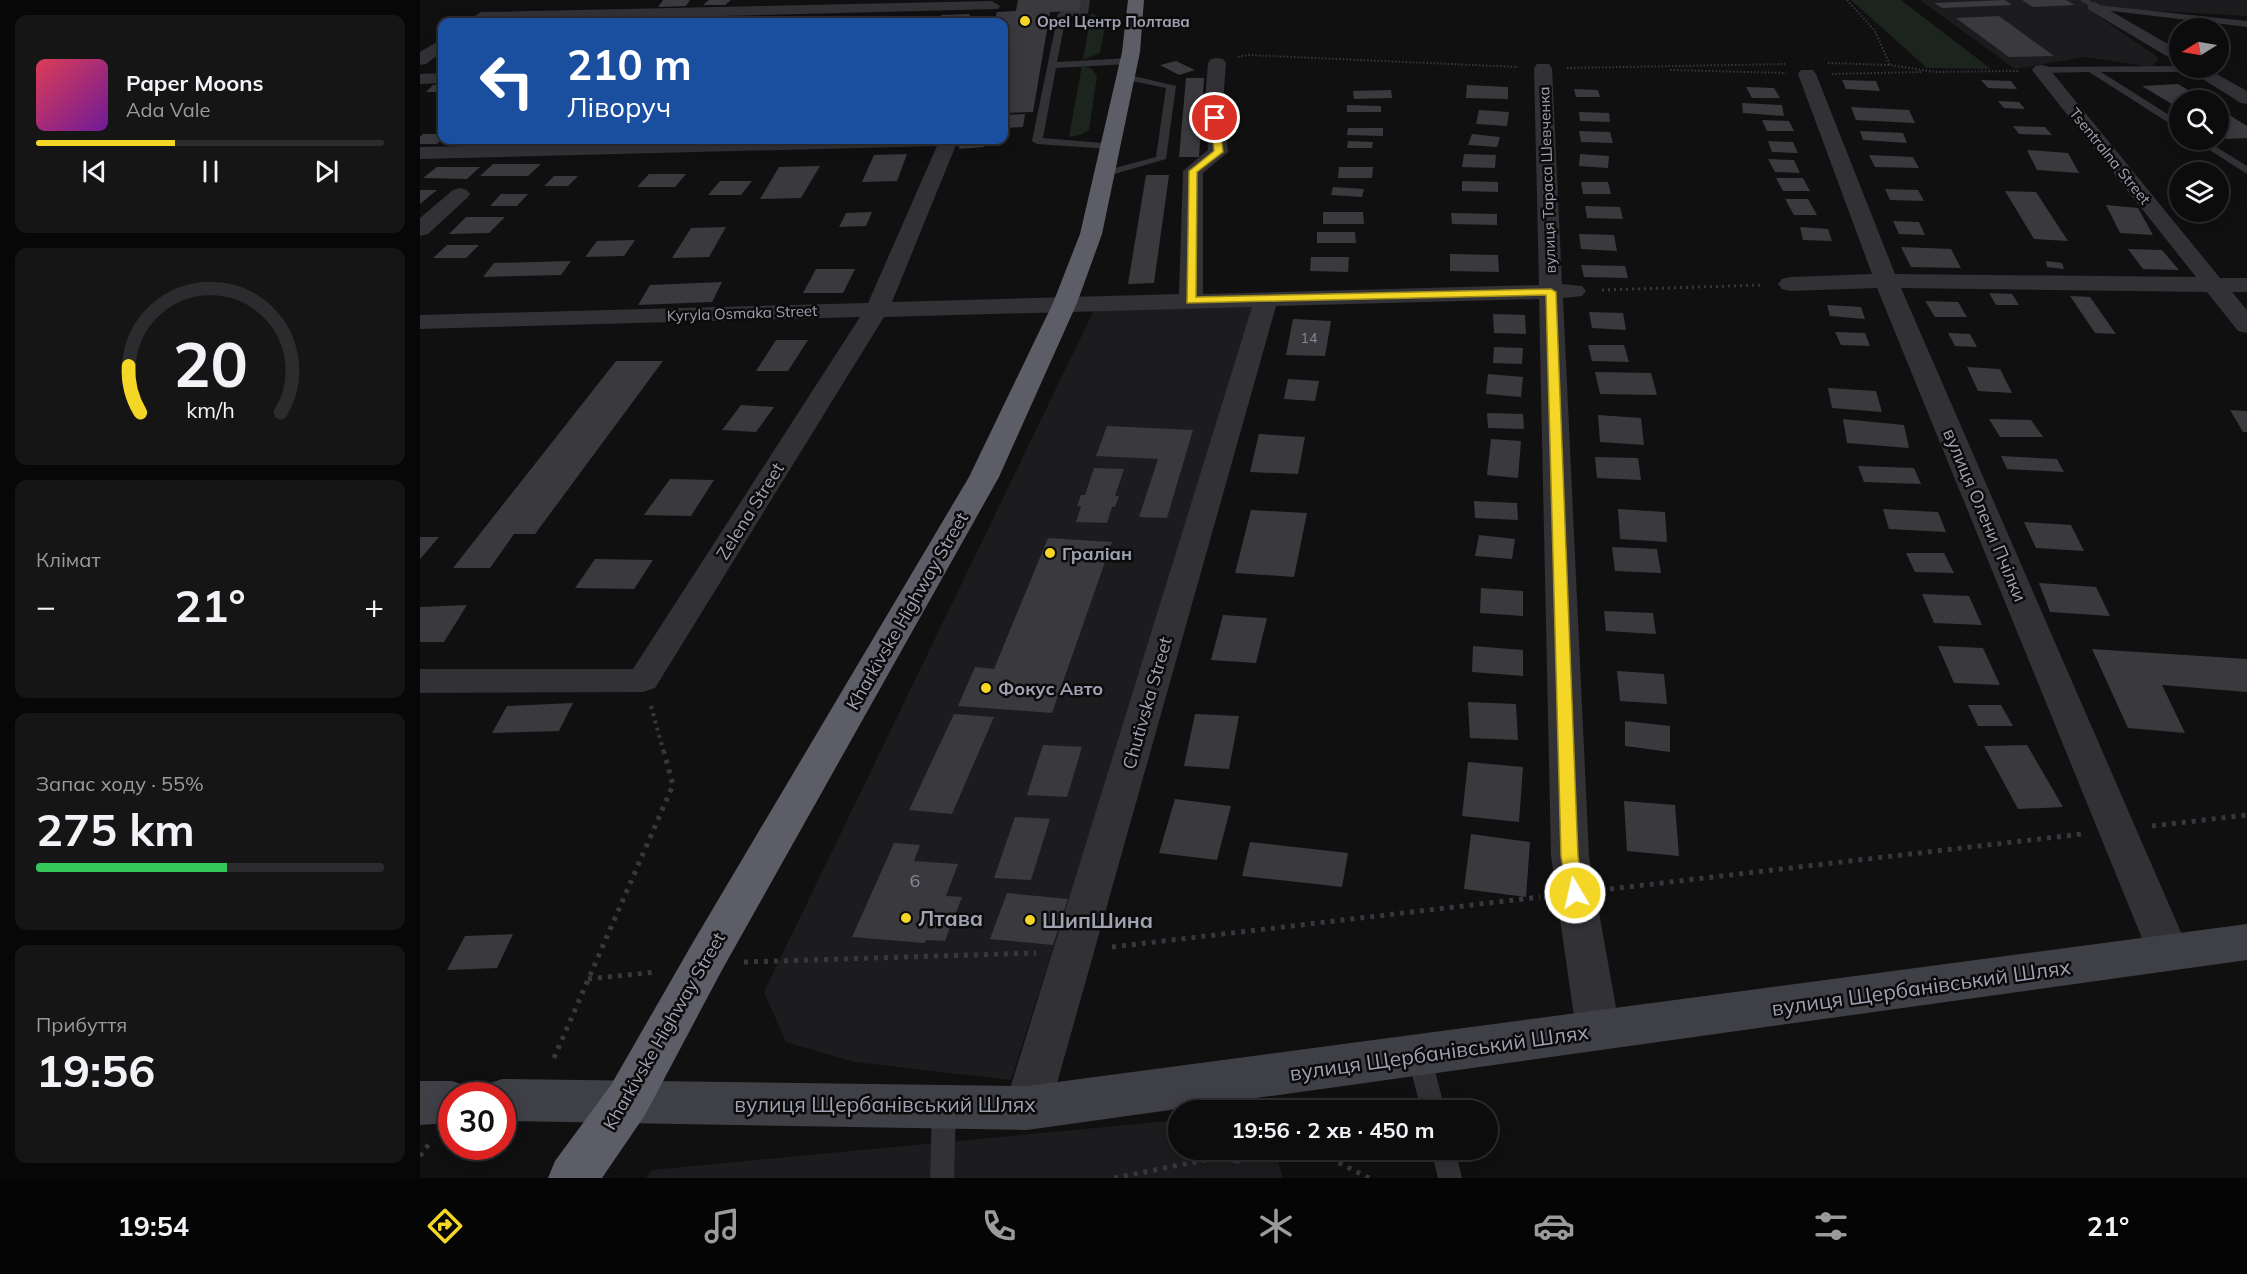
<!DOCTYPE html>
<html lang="uk">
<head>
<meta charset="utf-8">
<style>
	:root { --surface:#0c0c0d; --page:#151516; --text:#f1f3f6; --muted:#9a9b9d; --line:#2c2c2e; --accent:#f3d626 }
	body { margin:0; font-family:Mulish,sans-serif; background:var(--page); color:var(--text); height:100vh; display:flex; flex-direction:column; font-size:22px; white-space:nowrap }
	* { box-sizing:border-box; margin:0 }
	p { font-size:20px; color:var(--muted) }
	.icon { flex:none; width:33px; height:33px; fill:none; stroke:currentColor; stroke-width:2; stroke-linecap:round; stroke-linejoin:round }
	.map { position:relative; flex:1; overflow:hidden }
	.drawer { display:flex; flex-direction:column; gap:15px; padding:15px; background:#070707; width:420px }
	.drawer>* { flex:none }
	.banner { position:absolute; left:18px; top:18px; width:570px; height:126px; border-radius:12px; box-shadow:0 3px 15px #0003,0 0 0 2px var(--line); background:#1a4fa0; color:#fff; overflow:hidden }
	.needle { width:39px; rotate:259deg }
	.tools { position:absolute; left:1749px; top:18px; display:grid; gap:12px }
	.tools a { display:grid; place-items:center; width:60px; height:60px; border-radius:50%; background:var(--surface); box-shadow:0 3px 15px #0003,0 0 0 2px var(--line); font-size:30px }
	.speed { position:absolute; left:18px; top:1082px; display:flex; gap:12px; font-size:30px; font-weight:700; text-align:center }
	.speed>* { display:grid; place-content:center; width:78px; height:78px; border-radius:50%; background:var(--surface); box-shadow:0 3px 15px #0003,0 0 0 2px var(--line); line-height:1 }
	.speed .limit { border:9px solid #d22; background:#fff; color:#111 }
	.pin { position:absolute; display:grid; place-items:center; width:51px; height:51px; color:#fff; margin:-26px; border:3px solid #fff; border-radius:50%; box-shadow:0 2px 6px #0007 }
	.me { position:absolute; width:66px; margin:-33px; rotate:351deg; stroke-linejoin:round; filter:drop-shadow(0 0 4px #0008) }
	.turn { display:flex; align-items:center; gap:21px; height:126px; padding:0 30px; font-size:27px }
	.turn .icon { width:78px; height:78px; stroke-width:2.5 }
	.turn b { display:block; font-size:42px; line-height:51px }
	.big { font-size:45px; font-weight:700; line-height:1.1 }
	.drawer .tile { flex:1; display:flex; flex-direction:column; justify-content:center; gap:9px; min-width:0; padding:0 21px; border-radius:12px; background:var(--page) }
	.drawer .dial { align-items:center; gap:0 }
	.dial svg { height:156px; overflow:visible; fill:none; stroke:var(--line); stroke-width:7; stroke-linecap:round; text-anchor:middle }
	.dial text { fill:var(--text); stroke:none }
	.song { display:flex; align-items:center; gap:18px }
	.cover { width:72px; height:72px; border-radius:9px; background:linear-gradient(135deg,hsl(350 70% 55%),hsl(280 70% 35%)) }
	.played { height:6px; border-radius:3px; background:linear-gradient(90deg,var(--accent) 40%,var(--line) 40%) }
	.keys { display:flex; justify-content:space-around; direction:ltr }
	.heat { display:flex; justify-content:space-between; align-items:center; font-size:33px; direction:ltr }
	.charge { height:9px; border-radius:4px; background:linear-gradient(90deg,#34c759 55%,var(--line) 0) }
	.trip { position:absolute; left:748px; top:1100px; width:330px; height:60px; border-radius:30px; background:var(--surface); box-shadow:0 3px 15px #0003,0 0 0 2px var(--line); font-weight:700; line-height:60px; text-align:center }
	.tabs { display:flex; height:96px; justify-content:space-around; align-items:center; background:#050505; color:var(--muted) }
	.tabs .icon { width:42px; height:42px }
	.tabs .active { color:var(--accent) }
	.tabs b { font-size:27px; color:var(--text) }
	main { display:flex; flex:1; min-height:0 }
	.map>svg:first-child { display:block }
</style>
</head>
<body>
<main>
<section class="drawer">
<div class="tile">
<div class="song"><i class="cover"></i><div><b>Paper Moons</b><p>Ada Vale</p></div></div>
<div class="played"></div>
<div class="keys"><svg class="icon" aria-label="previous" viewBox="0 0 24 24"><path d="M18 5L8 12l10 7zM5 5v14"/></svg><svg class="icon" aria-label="pause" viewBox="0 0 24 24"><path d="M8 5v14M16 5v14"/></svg><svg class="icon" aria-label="next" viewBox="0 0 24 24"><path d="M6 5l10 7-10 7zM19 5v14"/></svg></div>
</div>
<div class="tile dial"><svg viewBox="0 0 100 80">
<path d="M14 69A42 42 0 1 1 86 69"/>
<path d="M14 69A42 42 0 0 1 8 45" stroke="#f3d626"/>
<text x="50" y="56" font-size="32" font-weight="700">20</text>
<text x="50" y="72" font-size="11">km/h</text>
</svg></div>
<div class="tile"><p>Клімат</p>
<div class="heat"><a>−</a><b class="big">21°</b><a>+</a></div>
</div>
<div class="tile"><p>Запас ходу · 55%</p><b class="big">275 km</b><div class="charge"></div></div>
<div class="tile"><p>Прибуття</p><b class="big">19:56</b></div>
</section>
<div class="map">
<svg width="1827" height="1178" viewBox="0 0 1827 1178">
	<rect width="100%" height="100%" fill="#101011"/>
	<path fill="#1c1c1e" d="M1500 0H1827V16L1665 7 1739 58 1732 67 1665 57 1595 69Z
		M838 304 591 1080 435 1062 366 1042 344 992 676 306Z
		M759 1120V1149H854L863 1178H226L232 1170Z"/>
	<path fill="#1c241e" d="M1431 0H1481L1571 69 1507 68Z
		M671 13 686 21 680 53 663 60Z
		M662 65 672 69 677 76 669 130 660 135 649 137Z"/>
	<path fill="#3a3a3e" d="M243 0H270L266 6 238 7Z
		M289 0H311L305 5H283Z
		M598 0H662L660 11 630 12 613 112 584 113V22H574L577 12 596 11Z
		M1585 0 1592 5 1522 8 1514 3Z
		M1602 0H1646L1655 5 1613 7Z
		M550 14 547 22H518L521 15Z
		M416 16H435L432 22H413Z
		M1579 16 1634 56 1589 57 1536 18Z
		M756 61 775 70 759 75 740 65Z
		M766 78H784L779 157H759Z
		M1422 80 1456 81 1460 91 1426 89Z
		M1561 80 1591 81 1597 89 1568 88Z
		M1758 84 1785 100H1760V109L1722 86Z
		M13 85H22V92H6Z
		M1047 85 1088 87V99L1046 98Z
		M1326 87 1354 88 1360 98H1332Z
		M1154 89 1178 90 1180 97H1156Z
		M971 90 972 98 934 99 933 91Z
		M1578 101 1599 102 1605 109 1584 108Z
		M1322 103 1362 105 1364 116 1323 113Z
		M927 105 961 106V112H927Z
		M1431 107 1489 110 1495 123 1436 120Z
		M1798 108 1827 126V138L1807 139 1798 134Z
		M1059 110 1089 112 1087 126 1056 124Z
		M1159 112 1189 113 1190 122 1160 121Z
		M605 114 603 127 584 128V115Z
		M1342 120 1369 121 1374 131H1347Z
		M1593 126 1625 127 1632 135 1599 134Z
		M928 128H963V136L927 135Z
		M1159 131 1190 132 1193 143 1161 142Z
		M1440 131 1483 133 1487 143 1443 140Z
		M3 134H22V139L17 144H0V137Z
		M1052 134 1080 137 1077 147 1048 145Z
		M540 140H565L564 147 539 149Z
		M928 141 953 142 952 148H927Z
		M1348 141 1373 142 1378 153 1352 152Z
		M1607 150 1648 153 1659 173 1617 170Z
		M487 154 477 181 442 182 454 155Z
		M1044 154 1076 155 1075 168 1042 167Z
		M1160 154 1189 156 1188 168 1159 166Z
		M1449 155 1493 157 1499 168 1455 167Z
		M1348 159 1374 160 1380 173 1355 172Z
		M73 164H121L108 176H60Z
		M400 166 381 198 340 199 359 167Z
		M17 167H60L47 179 3 178Z
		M919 167H953L952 178H918Z
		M229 174H266L255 187H217Z
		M726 175H749L734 283 708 284Z
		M134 176H158L148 186H124Z
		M1356 178H1383L1390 191H1363Z
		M300 181H332L321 195H288Z
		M1042 181 1078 182V192L1042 191Z
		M1161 182H1188L1191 194H1163Z
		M913 187 944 189 942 197 911 195Z
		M1465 189 1498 190 1504 201 1470 200Z
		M0 190H17L0 204Z
		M1585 191 1616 192 1648 241 1614 239Z
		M81 194H108L97 206H70Z
		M1365 199H1388L1397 215H1374Z
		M1686 205 1718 208 1733 235 1700 233Z
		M1165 206 1200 207 1203 219 1167 218Z
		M452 212 446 226 419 227 426 213Z
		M903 212H943L944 224H903Z
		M1031 213 1077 214V225L1032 224Z
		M46 217H85L69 233 29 234Z
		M1473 221 1499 222 1505 235 1479 234Z
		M306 227 289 257 252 258 271 228Z
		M1380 227 1408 229 1412 241 1383 240Z
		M897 232H935L936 243H897Z
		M1159 234 1194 235 1197 251 1161 249Z
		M215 240 204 256 165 257 177 241Z
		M27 245H59L46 258H13Z
		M1481 247 1531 249 1541 268 1491 267Z
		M1708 249 1742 250 1759 270 1723 269Z
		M1030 254 1078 255 1079 272 1030 271Z
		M891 257H929L928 272 890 271Z
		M151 261 141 275 63 277 74 263Z
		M1626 261 1642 263 1644 269 1627 267Z
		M1161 265 1205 266 1208 278 1164 277Z
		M396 269H435L423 293H383Z
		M302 282 292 302 218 305 230 285Z
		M1569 293 1592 294 1599 305H1576Z
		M1650 296 1670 297 1696 334 1675 333Z
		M1505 301 1538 302 1547 317H1515Z
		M1407 305 1441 307 1445 319 1410 316Z
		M1169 312 1203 313 1206 330 1172 328Z
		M1073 314 1105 315 1106 334 1074 333Z
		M873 319 911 321 905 356 866 355Z
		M1415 332 1445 333 1450 346 1421 345Z
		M1528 333 1550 334 1557 347 1535 346Z
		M356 340H388L368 371H336Z
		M1168 345H1204L1209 362 1172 361Z
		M1074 347 1103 348 1102 364 1073 363Z
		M196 361H243L115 534H94L70 568H33Z
		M1547 367 1580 369 1592 393 1558 391Z
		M1175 372 1231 373 1237 395 1180 394Z
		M1068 374 1103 377 1101 397 1066 394Z
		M868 379 899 381 895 401 864 399Z
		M1408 388 1456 391 1462 412 1412 408Z
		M321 405 354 407 336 432 302 430Z
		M1810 410 1827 411V432H1823Z
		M1067 413 1103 414 1104 429 1068 428Z
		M1178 415 1221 418 1224 445 1180 442Z
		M1423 419 1484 425 1489 448 1427 443Z
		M1569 419 1611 420 1623 437H1580Z
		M687 426 773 430 747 518 719 517 738 459 676 456Z
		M839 434 885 437 878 474 830 472Z
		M1071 439 1101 441 1098 478 1067 475Z
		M1581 456 1637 459 1644 472 1587 469Z
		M1175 457 1218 458 1221 480 1177 478Z
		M1438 466 1494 468 1501 484 1444 482Z
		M674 468 704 469 695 496H699L695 507H692L687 523 656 522 661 506H657L661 495H665Z
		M250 479 294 480 271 516 224 515Z
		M1054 501 1097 503 1098 520 1055 518Z
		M1198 509 1245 512 1247 542 1200 539Z
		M1463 509 1518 512 1526 532 1469 529Z
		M831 510 887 513 874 577 815 573Z
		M1604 522 1651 525 1664 551 1616 548Z
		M1059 535 1095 539 1092 559 1055 556Z
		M0 537H19L0 559Z
		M628 538 692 542 632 713 538 706 555 667 574 669Z
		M1192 547 1237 549 1241 573 1195 571Z
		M1486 553H1524L1534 573 1495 572Z
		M175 559 233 560 214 589 155 588Z
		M1619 583 1676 587 1690 616 1630 612Z
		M1061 588 1103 591V616L1060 613Z
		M1502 594 1549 596 1562 625 1514 623Z
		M47 605 24 642H0V607Z
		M1184 611 1233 613 1236 634 1186 631Z
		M803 615 847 618 836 663 791 660Z
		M1053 646 1103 650V676L1052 672Z
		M1518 646 1563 648 1580 685 1534 683Z
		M1672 649 1827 659V692L1742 685 1765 733 1708 728Z
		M1197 671 1244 674 1247 704 1200 701Z
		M1048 702 1096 704 1098 740 1050 738Z
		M153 703 139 731 72 733 87 706Z
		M1548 705H1581L1593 726H1558Z
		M534 714 574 717 532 814 489 810Z
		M775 714 819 716 809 769 764 766Z
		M1205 721 1250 726V752L1205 746Z
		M623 745 662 747 647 797 607 795Z
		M1607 745 1643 807 1598 809 1564 746Z
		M1048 762 1103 767 1099 822 1042 816Z
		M755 799 811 806 797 860 739 853Z
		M1204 801 1255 805 1259 856 1207 851Z
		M595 817 630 819 611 880 574 878Z
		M1051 834 1110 842 1106 897 1044 889Z
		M830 842 928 853 922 887 822 876Z
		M474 843 500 845 494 861 538 864 526 896 542 897 525 941 506 940 504 943 432 937Z
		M587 893 648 899 633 945 570 939Z
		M93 934 77 968 27 970 45 936Z"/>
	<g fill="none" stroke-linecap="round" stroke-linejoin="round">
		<path stroke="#37373d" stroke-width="2" stroke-dasharray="1.5 2" stroke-linecap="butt" d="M1427 0 1455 31 1470 65
			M818 57 828 55 1098 67
			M1408 63 1470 65 1515 72 1598 71
			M1147 68 1365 64
			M1250 70 1366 73
			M1412 74 1501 72"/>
		<path stroke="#37373d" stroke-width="3" stroke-dasharray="2 4" stroke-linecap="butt" d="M1182 290 1342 285"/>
		<path stroke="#37373d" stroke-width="4" stroke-dasharray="3 4.5" stroke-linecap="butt" d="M231 706 244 753"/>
		<path stroke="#37373d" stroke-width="5" stroke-dasharray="4 6" stroke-linecap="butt" d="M1732 826 1827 815
			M1190 889 1662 834
			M692 947 1120 897
			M324 962 616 953
			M168 979 236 972
			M134 1058 253 785 244 752
			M892 1149 949 1178
			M0 1156 12 1140
			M694 1178 790 1159"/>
		<path fill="#313136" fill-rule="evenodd" d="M662 0H670L668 13 664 16H646L637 62 709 58 714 61 709 64 636 68 623 138 694 144V148L690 149 617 144 612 141 638 14 642 11H660Z
			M1659 0H1669L1677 5 1827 21V27L1675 9Z
			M1760 66 1781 69 1776 72H1681L1760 122V130L1669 72 1621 73 1616 70 1621 67Z
			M705 74 756 86 746 159 684 177 679 174 680 172 736 157 746 88 702 79 700 77Z
			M1774 140H1785L1827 166V174Z
			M999 1045 1007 1048 1011 1055 1025 1110H1001L987 1055 991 1048Z
			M806 1072 814 1075 823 1110H799L794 1082 798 1075Z
			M524 1096 532 1099 536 1107 534 1178H510L512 1107 516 1099Z
			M805 1149H829L826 1161 817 1164 808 1161Z
			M1011 1149H1035L1042 1178H1018Z"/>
		<path fill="#313136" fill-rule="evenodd" d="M572 1 580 6 578 9 61 22 53 17 61 12Z
			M1675 2 1760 51V64L1669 10 1667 7 1669 4Z
			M22 39V52L6 64 0 65V52Z
			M797 58 803 59 806 63 803 101 808 152 783 173V294L1119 285 1114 68 1117 64H1129L1132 68 1142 284 1162 286 1166 291 1162 296 1143 298 1169 856 1200 1030 1193 1043 1178 1049 1163 1043 1156 1030 1131 856 1119 299 856 306 630 1108 623 1123 607 1129 591 1123 584 1108 832 307 464 317 235 688 223 692 0 693V669H213L440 317 0 329V315L448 303 517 146 0 159V147L308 140H538L472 302 759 294 763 171 788 150 785 101 788 63 791 59Z
			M1621 65 1627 66 1800 278H1827V292H1812L1827 310V333L1818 331 1787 292 1481 288 1770 953 1764 965 1749 970 1734 965 1728 953 1457 288 1370 291 1362 289 1358 284 1362 279 1370 277 1452 274 1378 74 1381 70H1393L1396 74 1475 274 1776 277 1615 74 1612 70 1615 66Z
			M1765 68H1786L1827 91V104L1821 103Z
			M22 73V83L0 84V74Z
			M40 188 47 190 50 194 47 198 8 234 0 236V218L33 190Z"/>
		<path fill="#3f3f46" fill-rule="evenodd" d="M1827 924V960L607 1130 82 1121V1095H61L65 1085 82 1079 607 1086Z
			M0 1081H32L49 1087 53 1095H32V1123L0 1125Z"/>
		<path fill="#5d5d67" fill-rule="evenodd" d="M708 0H724L720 52 682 234 657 303 579 477 302 970 225 1115 182 1178H128L135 1161 191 1085 272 944 549 477 633 303 660 234 702 52Z"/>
	</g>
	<path fill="#f3d626" stroke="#9e8b19" stroke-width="1.5" d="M795 116 799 118 803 152 777 172 776 297 1131 289 1136 292 1158 856 1164 893 1161 898 1155 900 1149 898 1147 893 1141 856 1126 295 767 303 769 171 794 151 791 118Z"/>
	<g fill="#f3d626" stroke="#0b0b0c" stroke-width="2">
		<circle cx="605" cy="21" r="6"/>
		<circle cx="630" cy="553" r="6"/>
		<circle cx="566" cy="688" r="6"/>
		<circle cx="486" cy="918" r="6"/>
		<circle cx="610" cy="920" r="6"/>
	</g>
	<g text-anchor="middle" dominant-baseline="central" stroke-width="5" stroke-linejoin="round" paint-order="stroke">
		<g font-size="14" fill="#868895">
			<text x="889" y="338">14</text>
		</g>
		<g font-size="15" font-weight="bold" fill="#a0a2b2" stroke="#0b0b0c" text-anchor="start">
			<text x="617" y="21">Opel Центр Полтава</text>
		</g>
		<g font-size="15" fill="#a0a2b2" stroke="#0b0b0c">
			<text transform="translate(1690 156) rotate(51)">Tsentralna Street</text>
			<text transform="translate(1127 180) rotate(-92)">вулиця Тараса Шевченка</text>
			<text transform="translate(322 313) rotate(-2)">Kyryla Osmaka Street</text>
		</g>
		<g font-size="18" fill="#a0a2b2" stroke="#0b0b0c">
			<text transform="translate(330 511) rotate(-58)">Zelena Street</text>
			<text transform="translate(1565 515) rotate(67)">вулиця Олени Пчілки</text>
			<text transform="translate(487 611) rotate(-60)">Kharkivske Highway Street</text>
			<text transform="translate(727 703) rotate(-74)">Chutivska Street</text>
			<text transform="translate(244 1031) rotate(-60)">Kharkivske Highway Street</text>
		</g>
		<g font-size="18" font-weight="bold" fill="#a0a2b2" stroke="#0b0b0c" text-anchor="start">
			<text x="642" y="553">Граліан</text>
			<text x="578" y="688">Фокус Авто</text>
		</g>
		<g font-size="18" fill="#868895">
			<text x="495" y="880">6</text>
		</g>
		<g font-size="21" font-weight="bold" fill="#a0a2b2" stroke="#0b0b0c" text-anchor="start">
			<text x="498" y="918">Лтава</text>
			<text x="622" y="920">ШипШина</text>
		</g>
		<g font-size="21" fill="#a0a2b2" stroke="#0b0b0c">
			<text transform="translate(1501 987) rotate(-8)">вулиця Щербанівський Шлях</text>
			<text transform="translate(1019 1052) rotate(-8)">вулиця Щербанівський Шлях</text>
			<text x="465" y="1104">вулиця Щербанівський Шлях</text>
		</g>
	</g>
</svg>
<div class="tools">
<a><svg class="needle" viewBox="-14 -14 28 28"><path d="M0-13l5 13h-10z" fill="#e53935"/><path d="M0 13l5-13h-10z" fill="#9a9b9d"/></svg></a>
<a><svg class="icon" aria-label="search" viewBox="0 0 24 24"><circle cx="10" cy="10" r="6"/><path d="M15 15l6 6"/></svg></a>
<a><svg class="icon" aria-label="layers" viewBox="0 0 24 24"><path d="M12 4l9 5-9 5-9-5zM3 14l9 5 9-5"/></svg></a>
</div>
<div class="speed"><div class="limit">30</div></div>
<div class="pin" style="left:795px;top:118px;background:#d93025"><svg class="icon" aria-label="arrive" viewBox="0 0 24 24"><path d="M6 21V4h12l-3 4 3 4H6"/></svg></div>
<svg class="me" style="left:1155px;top:893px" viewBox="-20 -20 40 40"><circle r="17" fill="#f3d626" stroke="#fff" stroke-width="3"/><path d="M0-11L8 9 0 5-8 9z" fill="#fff"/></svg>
<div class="trip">19:56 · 2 хв · 450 m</div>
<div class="banner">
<div class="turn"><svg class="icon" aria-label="left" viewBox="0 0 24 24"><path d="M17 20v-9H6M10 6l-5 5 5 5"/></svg><div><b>210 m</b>Ліворуч</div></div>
</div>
</div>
</main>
<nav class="tabs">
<b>19:54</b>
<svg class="icon active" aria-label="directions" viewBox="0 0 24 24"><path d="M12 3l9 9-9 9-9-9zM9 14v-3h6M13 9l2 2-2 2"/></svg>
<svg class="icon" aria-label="music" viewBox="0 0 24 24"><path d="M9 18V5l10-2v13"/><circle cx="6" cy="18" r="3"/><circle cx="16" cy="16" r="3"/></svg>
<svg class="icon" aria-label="phone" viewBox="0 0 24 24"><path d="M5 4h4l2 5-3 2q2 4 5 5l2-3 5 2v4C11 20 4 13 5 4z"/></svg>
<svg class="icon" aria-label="climate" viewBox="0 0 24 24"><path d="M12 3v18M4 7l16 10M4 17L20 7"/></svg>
<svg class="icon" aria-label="car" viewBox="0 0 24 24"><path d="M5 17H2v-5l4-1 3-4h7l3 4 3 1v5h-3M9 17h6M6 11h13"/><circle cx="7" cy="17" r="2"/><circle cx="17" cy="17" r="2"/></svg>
<svg class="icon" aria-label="filters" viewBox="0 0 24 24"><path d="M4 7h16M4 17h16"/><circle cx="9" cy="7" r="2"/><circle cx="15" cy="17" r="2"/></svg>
<b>21°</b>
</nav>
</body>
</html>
